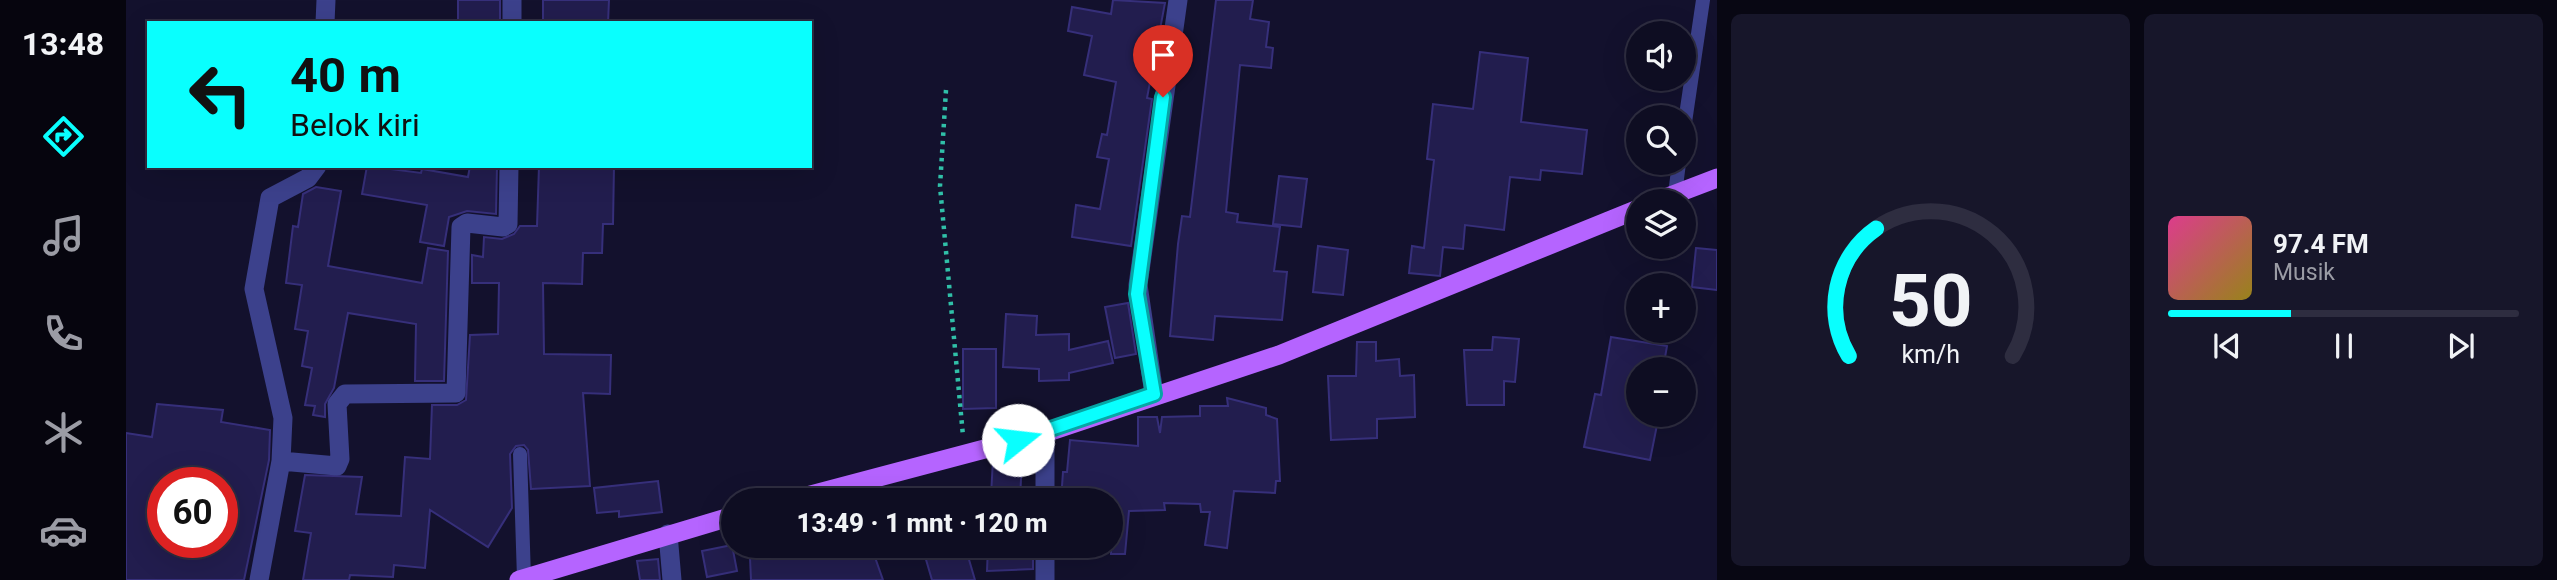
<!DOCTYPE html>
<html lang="id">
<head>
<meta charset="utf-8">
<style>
	:root { --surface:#0e0d22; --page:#17162a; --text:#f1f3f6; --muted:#9b9ca5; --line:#2e2d40; --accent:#09fffe }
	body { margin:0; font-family:Roboto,sans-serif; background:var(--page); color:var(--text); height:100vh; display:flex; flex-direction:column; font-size:26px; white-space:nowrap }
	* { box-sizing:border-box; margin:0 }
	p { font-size:23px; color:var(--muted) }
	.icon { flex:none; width:38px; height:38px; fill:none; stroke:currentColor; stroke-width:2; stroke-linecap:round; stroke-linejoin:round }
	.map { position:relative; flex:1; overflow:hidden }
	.panel { display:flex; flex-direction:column; gap:14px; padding:14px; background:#080713; width:840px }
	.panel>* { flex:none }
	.hud { position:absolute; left:21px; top:21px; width:665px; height:147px; border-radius:0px; box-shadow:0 7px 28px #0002,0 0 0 2px var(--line); background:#09fffe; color:#111; overflow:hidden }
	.controls { position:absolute; left:1500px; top:21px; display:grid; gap:14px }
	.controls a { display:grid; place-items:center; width:70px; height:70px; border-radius:50%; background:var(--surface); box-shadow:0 7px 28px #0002,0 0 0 2px var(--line); font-size:35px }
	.speed { position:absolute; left:21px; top:467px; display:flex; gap:14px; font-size:35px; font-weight:700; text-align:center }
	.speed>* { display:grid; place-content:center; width:91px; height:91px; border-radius:50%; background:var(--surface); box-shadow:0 7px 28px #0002,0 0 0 2px var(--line); line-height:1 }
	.speed .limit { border:10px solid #d22; background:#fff; color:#111 }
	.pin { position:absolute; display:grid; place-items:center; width:60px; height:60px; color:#fff; margin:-72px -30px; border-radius:50% 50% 50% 0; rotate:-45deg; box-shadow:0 0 7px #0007 }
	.pin .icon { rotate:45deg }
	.me { position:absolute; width:77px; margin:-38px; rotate:74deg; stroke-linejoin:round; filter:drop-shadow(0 0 5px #0008) }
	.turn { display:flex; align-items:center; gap:24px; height:147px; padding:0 28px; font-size:32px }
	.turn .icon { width:91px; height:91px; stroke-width:2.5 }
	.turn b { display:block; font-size:49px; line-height:60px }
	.panel .card { flex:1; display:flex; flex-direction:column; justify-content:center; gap:10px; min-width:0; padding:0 24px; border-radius:10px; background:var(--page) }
	.panel .dial { align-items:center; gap:0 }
	.dial svg { height:182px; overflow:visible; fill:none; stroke:var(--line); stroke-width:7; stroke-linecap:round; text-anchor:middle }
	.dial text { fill:var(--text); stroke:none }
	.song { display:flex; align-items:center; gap:21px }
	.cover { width:84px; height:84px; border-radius:10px; background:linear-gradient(135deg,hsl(330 70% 55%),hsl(50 70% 35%)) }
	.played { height:7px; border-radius:4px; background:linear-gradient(90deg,var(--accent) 35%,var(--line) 35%) }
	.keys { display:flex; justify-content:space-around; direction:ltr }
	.panel .tiles { flex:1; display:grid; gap:14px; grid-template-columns:repeat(2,1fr) }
	.trip { position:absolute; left:595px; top:488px; width:402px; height:70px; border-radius:35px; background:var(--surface); box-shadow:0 7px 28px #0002,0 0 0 2px var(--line); font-weight:800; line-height:70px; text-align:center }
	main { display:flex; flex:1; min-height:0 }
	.tab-bar { display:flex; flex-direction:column; width:126px; justify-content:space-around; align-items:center; background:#06050e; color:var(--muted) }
	.tab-bar .icon { width:49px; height:49px }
	.tab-bar .active { color:var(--accent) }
	.tab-bar b { font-size:32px; color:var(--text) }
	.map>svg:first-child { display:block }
</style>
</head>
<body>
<main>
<nav class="tab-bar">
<b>13:48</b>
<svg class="icon active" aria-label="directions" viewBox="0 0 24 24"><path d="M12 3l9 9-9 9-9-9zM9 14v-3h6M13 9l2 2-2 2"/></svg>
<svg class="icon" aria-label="music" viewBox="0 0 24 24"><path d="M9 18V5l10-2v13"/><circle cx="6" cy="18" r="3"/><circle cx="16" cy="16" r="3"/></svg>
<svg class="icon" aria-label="phone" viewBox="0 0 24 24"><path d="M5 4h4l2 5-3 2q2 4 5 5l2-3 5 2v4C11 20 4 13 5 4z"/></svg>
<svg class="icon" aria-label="climate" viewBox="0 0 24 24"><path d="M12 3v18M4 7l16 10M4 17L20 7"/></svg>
<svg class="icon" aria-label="car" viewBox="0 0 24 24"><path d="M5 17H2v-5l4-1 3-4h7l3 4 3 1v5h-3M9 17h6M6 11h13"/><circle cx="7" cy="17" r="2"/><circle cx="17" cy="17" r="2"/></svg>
</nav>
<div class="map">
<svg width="1591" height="580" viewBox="0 0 1591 580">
	<rect width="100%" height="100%" fill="#13112d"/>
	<path fill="#221d4e" stroke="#362f7a" stroke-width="2" fill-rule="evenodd" d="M332 0H374V21L332 20Z
		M417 0H483L482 23H417Z
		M987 0 1039 3 1021 98 1026 99 1005 246 946 237 950 205 974 209 983 159 971 157 976 134 981 135 990 82 958 75 966 36 942 31 946 7 985 14Z
		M1090 0H1127L1124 19 1143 22 1140 47 1147 48 1145 68 1114 65 1100 212 1112 214 1111 222 1154 227 1148 271 1161 272 1156 320 1089 316 1087 340 1044 336 1052 244 1056 216 1064 217Z
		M1354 52 1402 58 1395 122 1461 130 1456 174 1415 170 1414 180 1384 177 1378 230 1339 225 1337 249 1317 247 1314 276 1283 273 1286 246 1298 248 1308 160 1301 159 1307 104 1347 109Z
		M241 166 295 173 296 169 342 177 344 166H371L370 214 341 211 323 217 318 246 294 242 301 205 236 194Z
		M413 166H488L487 224H477L476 253H457L456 284 417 283 418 354 485 355 484 394 457 393 464 486 405 489 402 450 398 445 390 446 384 454 386 508 362 547 304 510 299 568 268 565 267 577 224 575 223 580H177L185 533 169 531 179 475 236 477 230 514 275 516 279 457 304 459 306 405H331L340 400 344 335 372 334 373 283H346V255L357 257 358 237 376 239 388 234 394 226H411Z
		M1153 176 1181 179 1175 227 1147 224Z
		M190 187 215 191 202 266 296 283 302 248 322 251 318 381H289L290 324 222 313 208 388 199 404V417L187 415 189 406 179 405 186 368 176 366 182 331 169 329 176 285 160 283 167 226 172 227 177 194Z
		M1192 246 1222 250 1217 295 1187 292Z
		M1570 248 1591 250V290L1566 287Z
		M1002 303 1010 354 989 358 979 307Z
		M880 314 911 316 910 335 943 334V350L982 341 987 363 943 373V380L913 381V369L877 367Z
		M1367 337 1393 339 1389 382 1378 381V405H1341L1338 350H1366Z
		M1485 337 1541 346 1537 369H1512V415H1533L1524 460 1458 447 1469 394 1475 395Z
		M1231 342H1250V361L1273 359 1274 376 1288 375 1289 417 1251 419V438L1205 440 1202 376H1230Z
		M837 349H870V408L837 409Z
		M1101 398 1140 408V415L1151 419 1154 481H1150L1149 493 1108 491 1101 548 1079 545 1084 512H1075L1074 504 1038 503 1039 510 1003 511 999 554H985V500H935L937 472H941L944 440 1012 446V417H1031L1034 433 1036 417 1074 416V406H1102Z
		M31 404 97 410 95 422 144 430 143 460 118 580H0V433L26 437ZM37 483H96V542H37Z
		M874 458 896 459 894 499 865 496 867 459Z
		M532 481 536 512 493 517V511L471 513 468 488Z
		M606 545 611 571 581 577 576 551Z
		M672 546H745L757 580H625L624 558 672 555Z
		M796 546H839L849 580H806Z
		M862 546H907V569L861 571Z
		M532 559 534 580H514L511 561Z"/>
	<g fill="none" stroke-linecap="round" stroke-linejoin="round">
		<path stroke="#30c0a8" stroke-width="4.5" stroke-dasharray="3.5 5" stroke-linecap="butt" d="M820 90 814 186 837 436"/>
		<path stroke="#3c418c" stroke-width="14" d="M1558 129 1577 0
			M1549 194 1553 163
			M394 454 398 578"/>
		<path stroke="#3c418c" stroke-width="19" d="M386 0V23
			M199 23 200 0
			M1028 394 1012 285 1052 0
			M155 461 211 466 214 459 211 404 219 394 330 393 335 227 341 223 377 227 382 224 383 166
			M919 500V433
			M542 534 546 580
			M133 580 155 461 157 418 128 289 144 198 182 178 191 166
			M919 580V546"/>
		<path stroke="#b564ff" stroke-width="19" d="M1531 201 1591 178
			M666 500 919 433 1153 355 1512 209
			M393 580 607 516"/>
	</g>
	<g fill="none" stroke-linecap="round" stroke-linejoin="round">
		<defs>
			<path id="route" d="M892 440 1028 394 1011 294 1037 97"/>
		</defs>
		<use href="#route" stroke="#06a6a5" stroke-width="18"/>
		<use href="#route" stroke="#09fffe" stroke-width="12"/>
	</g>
</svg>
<div class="controls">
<a><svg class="icon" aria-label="sound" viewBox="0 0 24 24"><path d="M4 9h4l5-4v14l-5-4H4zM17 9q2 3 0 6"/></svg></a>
<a><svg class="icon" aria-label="search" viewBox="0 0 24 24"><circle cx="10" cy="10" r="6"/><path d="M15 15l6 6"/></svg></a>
<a><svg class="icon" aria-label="layers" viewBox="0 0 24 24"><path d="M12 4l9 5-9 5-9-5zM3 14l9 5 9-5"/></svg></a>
<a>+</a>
<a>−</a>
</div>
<div class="speed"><div class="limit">60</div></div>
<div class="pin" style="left:1037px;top:97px;background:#d93025"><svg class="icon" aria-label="arrive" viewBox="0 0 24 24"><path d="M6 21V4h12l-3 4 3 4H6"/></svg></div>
<svg class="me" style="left:892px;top:440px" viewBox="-20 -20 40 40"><circle r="19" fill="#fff"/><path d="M0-13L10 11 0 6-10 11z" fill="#09fffe"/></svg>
<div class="trip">13:49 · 1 mnt · 120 m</div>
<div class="hud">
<div class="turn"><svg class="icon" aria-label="left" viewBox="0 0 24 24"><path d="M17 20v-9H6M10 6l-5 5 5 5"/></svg><div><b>40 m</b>Belok kiri</div></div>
</div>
</div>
<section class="panel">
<div class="tiles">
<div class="card dial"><svg viewBox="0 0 100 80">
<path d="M14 69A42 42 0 1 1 86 69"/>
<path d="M14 69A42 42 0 0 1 26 13" stroke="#09fffe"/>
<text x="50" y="56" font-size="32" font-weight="700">50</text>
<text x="50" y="72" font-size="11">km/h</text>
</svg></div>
<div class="card">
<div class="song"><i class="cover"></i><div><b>97.4 FM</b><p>Musik</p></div></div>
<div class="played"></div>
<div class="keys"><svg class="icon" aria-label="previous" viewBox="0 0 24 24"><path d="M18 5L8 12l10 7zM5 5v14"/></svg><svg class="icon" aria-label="pause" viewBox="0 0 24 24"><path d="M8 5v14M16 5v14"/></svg><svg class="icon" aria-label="next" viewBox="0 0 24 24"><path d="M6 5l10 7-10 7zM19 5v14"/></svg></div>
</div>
</div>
</section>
</main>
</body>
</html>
